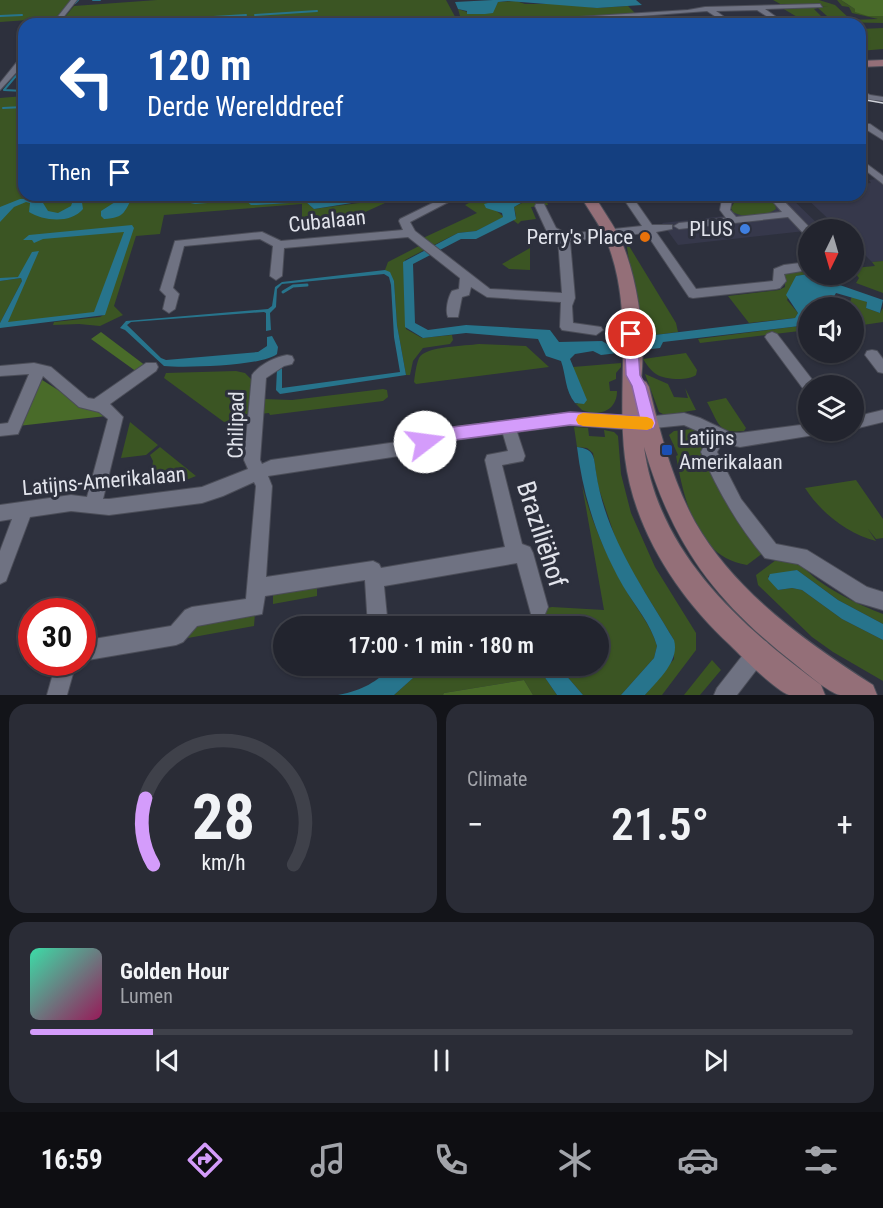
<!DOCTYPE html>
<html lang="en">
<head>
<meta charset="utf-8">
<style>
	:root { --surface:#22242e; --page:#2a2c36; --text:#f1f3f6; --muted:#a2a4aa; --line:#3f414a; --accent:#d49cfb }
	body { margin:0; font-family:"Roboto Condensed",sans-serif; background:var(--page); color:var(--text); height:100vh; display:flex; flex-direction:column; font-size:22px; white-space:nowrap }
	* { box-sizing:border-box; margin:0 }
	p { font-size:20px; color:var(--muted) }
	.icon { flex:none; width:33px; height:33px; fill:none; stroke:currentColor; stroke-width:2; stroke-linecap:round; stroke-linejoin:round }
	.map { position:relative; height:695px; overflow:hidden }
	.side { display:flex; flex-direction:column; gap:9px; padding:9px; background:#131419; flex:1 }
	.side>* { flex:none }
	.hud { position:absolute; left:18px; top:18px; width:848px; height:183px; border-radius:18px; box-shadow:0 2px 4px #0004,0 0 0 2px var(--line); background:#1a4fa0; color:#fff; overflow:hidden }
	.needle { width:39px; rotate:185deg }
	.tools { position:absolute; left:798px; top:219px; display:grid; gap:12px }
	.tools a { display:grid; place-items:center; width:66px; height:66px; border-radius:50%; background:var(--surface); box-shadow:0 2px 4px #0004,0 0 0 2px var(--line); font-size:30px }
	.speed { position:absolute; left:18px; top:598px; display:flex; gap:12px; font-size:30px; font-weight:700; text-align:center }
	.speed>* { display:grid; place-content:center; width:78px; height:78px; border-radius:50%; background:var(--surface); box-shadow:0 2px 4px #0004,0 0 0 2px var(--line); line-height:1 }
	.speed .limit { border:9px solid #d22; background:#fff; color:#111 }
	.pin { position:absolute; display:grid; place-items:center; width:51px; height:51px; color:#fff; margin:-26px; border:3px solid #fff; border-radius:50%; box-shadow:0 2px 6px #0007 }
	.me { position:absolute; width:66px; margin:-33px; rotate:75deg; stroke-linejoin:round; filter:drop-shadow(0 0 4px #0008) }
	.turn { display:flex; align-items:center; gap:21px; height:126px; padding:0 30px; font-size:27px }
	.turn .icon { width:78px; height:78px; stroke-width:2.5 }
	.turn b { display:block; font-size:42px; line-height:51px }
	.then { display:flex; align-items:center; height:57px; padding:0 30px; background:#0003; gap:12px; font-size:22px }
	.big { font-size:45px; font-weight:600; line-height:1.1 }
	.side .tile { flex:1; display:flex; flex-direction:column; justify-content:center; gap:9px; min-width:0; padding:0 21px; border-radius:18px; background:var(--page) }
	.side .dial { align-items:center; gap:0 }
	.dial svg { height:156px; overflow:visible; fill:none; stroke:var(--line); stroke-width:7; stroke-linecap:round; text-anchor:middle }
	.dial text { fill:var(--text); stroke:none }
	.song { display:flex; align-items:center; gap:18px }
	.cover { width:72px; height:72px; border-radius:9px; background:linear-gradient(135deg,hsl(160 70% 55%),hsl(330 70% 35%)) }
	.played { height:6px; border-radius:3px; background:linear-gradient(90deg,var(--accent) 15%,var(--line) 15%) }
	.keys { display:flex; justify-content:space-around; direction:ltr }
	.heat { display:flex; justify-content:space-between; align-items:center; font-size:33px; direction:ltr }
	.side .tiles { flex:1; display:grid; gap:9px; grid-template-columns:1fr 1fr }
	.tile:last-child { grid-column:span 2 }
	.trip { position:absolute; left:273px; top:616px; width:336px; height:60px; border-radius:30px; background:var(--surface); box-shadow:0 2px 4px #0004,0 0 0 2px var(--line); font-weight:600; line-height:60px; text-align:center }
	.dock { display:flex; height:96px; justify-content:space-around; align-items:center; background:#0e0e12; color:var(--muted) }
	.dock .icon { width:42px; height:42px }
	.dock .selected { color:var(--accent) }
	.dock b { font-size:27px; color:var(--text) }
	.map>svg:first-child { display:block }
</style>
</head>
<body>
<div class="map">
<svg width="883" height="695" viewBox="0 0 883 695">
	<rect width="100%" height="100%" fill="#2d303d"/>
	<path fill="#36384b" d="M877 179 883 184V261L872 262 854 244V230L839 229 803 195H860V184L871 183 869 180Z
		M765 195H788L823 229 678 245 662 223 725 216Z"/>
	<path fill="#3b5523" d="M0 0H71L56 18 0 22Z
		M157 0H446L459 24H452L449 19 434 20 436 24H418L416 19 448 16 324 24H59L74 6Z
		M773 0H819L835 5 851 20 878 19 852 13 849 7 842 6 837 0H841C854 9 866 16 883 16V23L837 22 843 24H836L818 8 814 9 829 24H809L782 8 829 6H784Z
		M516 1 525 4H563L597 8 628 6 635 13 633 14 635 15 490 24 483 22 480 17 466 18 469 23 462 24 458 18 460 16 458 9 473 14 494 9 498 2Z
		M883 28V49L860 51V29Z
		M24 96V195H190L189 201 195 202 247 198 253 205 306 202 314 209 396 198 363 213 302 219V204L164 215 160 234 136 236 114 306 123 315 100 326 79 324 53 325 54 322 100 317 105 314 4 326 25 277 0 279V98Z
		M484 195H519L490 201 493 208 504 217 476 231 458 233 432 246 423 238 477 213 465 205Z
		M532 195H580L581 197 546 199 548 205 531 207 536 219 521 221 518 224 513 220 516 216 514 207 532 198Z
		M749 195H760L774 201 776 209C764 217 746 219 733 212L731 208 735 201Z
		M626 241 676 323 678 332 655 335 650 343 642 344Z
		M421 245 426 249 405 260 406 329 422 338 452 335 453 340 450 344 423 348 413 361 410 375H406L397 325 394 281 385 270 388 262Z
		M530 248V270L509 269 502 264Z
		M883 261V293L856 283 859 278 854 272V268L875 266 872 262Z
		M808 268V274L796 276 787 300 798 313 795 318 749 323 728 296 779 290 785 287V271Z
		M21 278 22 281 0 323V281Z
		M852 296 867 302 866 308 880 313 883 308V322L856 326 854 324V308H848Z
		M808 325V330L700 343 698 339Z
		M479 344 526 346 549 367 416 384 414 382C415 375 416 365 419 358 425 346 466 346 479 344Z
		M686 353 697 370 696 375C688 381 665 380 656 374 650 370 647 365 643 359Z
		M621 363V367L616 373V379L609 382 610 391H617C617 411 599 417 582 410L575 403 578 404 573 367Z
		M236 371 245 373 252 380 251 413C241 414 234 421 224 422L164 378 166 373Z
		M645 374 668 384 674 397 688 398 685 388 696 410 665 415 659 412Z
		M383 389 387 390 388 397 383 401 270 415 269 413 259 414 263 399 292 400Z
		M726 398 746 428 744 431C717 434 719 423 707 402Z
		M130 422 158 445 146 455 121 458Z
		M574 427 588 428 589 436 605 437 604 430 614 432 618 436 621 474 631 513 655 567 696 633V650L662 695H645L674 659V640L633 573 616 540 598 486 593 453 587 448 577 447Z
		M693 429 706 439 703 442 705 447 763 553 747 565C696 557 684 499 676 456L678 455 669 435 674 431Z
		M160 447 196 476 186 480 180 475 151 477 153 461 150 455Z
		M856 480 883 519V538L876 539 868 529 876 541C848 534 821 513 805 488Z
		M582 485C591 520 605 553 623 585 634 606 651 624 657 646L654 658 621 695H583L558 666H598V627H535L530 611 552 607 604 610Z
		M799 559C807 581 861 606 883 614V624L838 600 797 570 768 576 778 590 792 588 802 590 842 619 883 640V681L833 652 812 637 758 585 756 575 776 560Z
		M317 586V596L273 604V594Z
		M255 613 254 626 188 638 189 629 195 623Z
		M712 660 721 670 700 695H684Z
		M443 666H537L557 695H533L524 680 444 693 443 695H394L422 670Z"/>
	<path fill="#496b29" d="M841 0H883V16H868L855 12V9Z
		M101 332 146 366 137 372 91 339Z
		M39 378 85 407 101 408 106 416 18 426Z
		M524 680 533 695H443L444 693Z"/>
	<path fill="#27748c" d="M493 0H636L642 5 597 8 508 1 498 2 493 13 485 14H496H467V11L458 9 455 2Z
		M69 195 81 196 83 209C71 224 43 221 29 212L30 203 26 202 14 207 0 222V207L20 199 40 198 48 211 58 213 71 206 73 200Z
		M126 195H134C124 211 126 218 104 219L101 216V211Z
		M188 195H192L191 199 195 201 247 196 253 197 255 203 308 198 309 195H319L323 200 402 195 314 209 306 202 257 205H251L245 200 195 204 186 202Z
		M519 195 533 196 514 207 516 219 476 239H461L413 264 415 323 428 330 466 325 550 330 559 342 602 341 612 347 650 343 655 335 795 318 798 313 786 295 796 276 808 274 883 300 880 313 866 308 867 302 836 293 828 307 808 308V325L663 342 660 348 601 355 593 351 575 354 570 359 587 400 584 404 575 403C565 391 566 375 561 361L546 356 538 339 466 333 423 338 405 327 403 262 458 233 476 231 503 217 502 213 486 208 484 204Z
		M132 225 134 228 105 315 0 328V323L22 281 21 278 0 281V278L18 277 32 252 39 251 8 322 94 312 124 232 43 239 34 243 32 240H23L29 235Z
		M385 270 390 272 394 281 397 325 406 375 280 394 276 390 277 369 282 367V388L400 372 394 337 391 285 389 277 384 274 282 284 277 289 276 307 270 313 271 330 266 331V313L264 312 131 322 127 325 161 358 166 360 258 352 267 346V337L272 336 278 347 277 354C263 366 184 368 164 366L125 330 120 328 126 321 268 309 272 306 275 287 282 282Z
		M577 447C594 449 594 456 596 472 605 535 642 586 674 640 680 661 658 680 645 695H621L654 658 657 646C651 624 635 606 623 586 598 542 583 497 577 447Z
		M797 570 838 600 883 624V640L842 619 802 590 792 588 778 590 768 579 770 574Z
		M395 666H443L422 670 394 695H338C365 690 374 682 395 666Z
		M537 666H558L583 695H557Z"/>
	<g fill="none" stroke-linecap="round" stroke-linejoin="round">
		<path stroke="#27748c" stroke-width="2" d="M93 0H100
			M75 3 78 0
			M255 15 317 11
			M0 16 22 15
			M197 18 246 15
			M129 22 152 20V24
			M107 24 121 23
			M161 24 162 20 189 18
			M16 76 23 67
			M4 90 15 77 24 76
			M4 90 24 91
			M3 108 24 107"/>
		<path stroke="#27748c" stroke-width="3" d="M283 292 293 286 307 285"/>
		<defs>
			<path id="street" d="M71 0H77L58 24H52Z
				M820 4 822 7 765 9 786 24H779L757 10 716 11 734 24H727L707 11 533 24H499L502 22 688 10 705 7Z
				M21 57H24V64L0 90V83Z
				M860 89 870 95 883 97V101L865 99 860 94Z
				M864 124H870L883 133V140L864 128Z
				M860 159 883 176V184L860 166Z
				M441 195H453L456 198 410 222 415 231 490 289 562 293 558 239 547 232 535 206 536 204H544L556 228 567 234 642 226 621 195H631L652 225H672V229L656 232 696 289 773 281 774 269 784 265 808 262V270L784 274 786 281 780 288 776 289 693 298 689 297 646 233 570 241 575 298 572 306 573 323 601 327 603 330 596 335 562 330 560 327 561 302 487 297 471 287 469 295 462 297 458 317H448C445 311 448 297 452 291L459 289 460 278 408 237 284 248 282 276 276 280 270 276 273 246 260 239 184 246 173 288 179 294 175 309 169 313 163 309 166 296 160 290 175 241 262 232 281 241 403 230 399 221 400 219 443 198Z
				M725 195H736L732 200 730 210 736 217 782 212 767 195H778L812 230H808V235L804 234 788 217 679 229 674 226 679 223 726 218 720 210 722 199Z
				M772 332 777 334 814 382 816 386H808V391L804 390 767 340 765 337 767 334Z
				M872 350 877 351 883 359V373L878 372 865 355 867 351Z
				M287 355 292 356 294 360 292 364 284 366 266 378 260 460 262 464 271 460 411 440 437 429 570 413 634 418 684 413 700 418 731 433H740L808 424V430H815L813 435 808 436 740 447 722 443 717 452 741 499 776 544 807 550 867 587 883 592V610L856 602 798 564 765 558C738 526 718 491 701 452L709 436 684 425 634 430 570 425 517 432 525 456 523 461 502 465 522 544 530 547 533 553 548 607 545 614 538 617 531 614 517 563 384 586 388 627H368L365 580 265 596 262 614 197 626 183 642 176 645 82 661V641L171 626 185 610 192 607 246 599 256 486 254 482 223 496 202 503 109 515 71 511 30 517 6 581 0 584V551L12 519 0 521V505L71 495 87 497 108 419 99 412 79 407 43 376 18 434 0 436V424L8 423 29 374 0 376V366L34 363 51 367 88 398 94 399 146 363H156L158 367 156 371 110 404 123 417 103 499H109L202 487 248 469 244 460 252 375C259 365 275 357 287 355ZM503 434 508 451 487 455 485 460 505 547 381 568 379 564 373 561 266 577 272 486 268 476 412 454 439 442Z
				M883 410V422L854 429V417Z
				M760 639 767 642 770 649 767 656 737 695H714L717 688 753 642Z
				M56 663H76L67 695H47Z"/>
			<path id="secondary" d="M883 60V66L860 67V61Z
				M580 195H594C603 211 615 226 622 243 638 280 646 340 641 380L646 382 649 387C660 432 672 480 695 522 735 592 806 642 873 685L877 695C865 695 852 695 840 695 829 693 805 672 795 664 715 601 673 546 644 447 658 553 740 625 821 685L825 695C815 695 798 695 789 695 776 691 741 656 730 645 678 597 634 530 625 458 616 387 635 312 607 242 601 226 589 211 580 195Z"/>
		</defs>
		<use href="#street" stroke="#4b4d58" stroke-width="2"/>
		<use href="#secondary" stroke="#4b4d58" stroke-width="2"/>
		<use href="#street" fill="#6f7282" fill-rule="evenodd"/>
		<use href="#secondary" fill="#946f78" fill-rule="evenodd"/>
		<path stroke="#ced0d8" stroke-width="1.5" d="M860 99 883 103"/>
	</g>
	<path fill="#d49cfb" stroke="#8a65a3" stroke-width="1.5" d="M631 330 637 334 640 375 646 386 656 423 654 428 648 430 570 425 439 442 425 448 419 446 417 442 419 437 437 429 570 412 639 416 632 386 626 375 624 334Z"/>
	<path fill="#f59e0b" d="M583 413 647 417 652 419 654 423 652 428 647 430 583 426 578 424 576 420 578 415Z"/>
	<circle fill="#3f7fe0" stroke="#2d303d" stroke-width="2" cx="745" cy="229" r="6"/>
	<circle fill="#e8710a" stroke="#2d303d" stroke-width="2" cx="645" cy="237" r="6"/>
	<rect fill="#1a4fb4" stroke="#2d303d" stroke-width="2" x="661" y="444" width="12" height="12" rx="3"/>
	<g text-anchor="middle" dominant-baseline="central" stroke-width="6" stroke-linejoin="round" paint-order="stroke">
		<g font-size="21" fill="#e1e3eb" stroke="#2d303d">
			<text transform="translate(327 221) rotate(-6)">Cubalaan</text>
			<text transform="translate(236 425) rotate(-89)">Chilipad</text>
			<text transform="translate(104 481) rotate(-5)">Latijns-Amerikalaan</text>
		</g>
		<g font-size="21" fill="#e1e3eb" stroke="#2d303d" text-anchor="end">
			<text x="733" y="229">PLUS</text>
			<text x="633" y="237">Perry's Place</text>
			<text x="679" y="438" text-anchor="start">Latijns<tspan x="679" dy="24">Amerikalaan</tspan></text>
		</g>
		<g font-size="26" fill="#e1e3eb" stroke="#2d303d">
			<text transform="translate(542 534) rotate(72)">Braziliëhof</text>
		</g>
	</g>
</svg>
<div class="tools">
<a><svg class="needle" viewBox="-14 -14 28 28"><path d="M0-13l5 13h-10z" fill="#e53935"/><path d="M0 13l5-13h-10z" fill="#a2a4aa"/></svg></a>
<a><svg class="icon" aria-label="sound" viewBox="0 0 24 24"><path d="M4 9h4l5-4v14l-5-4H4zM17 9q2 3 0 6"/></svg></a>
<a><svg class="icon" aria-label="layers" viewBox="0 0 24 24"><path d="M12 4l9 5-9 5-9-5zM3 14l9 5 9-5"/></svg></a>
</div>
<div class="speed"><div class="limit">30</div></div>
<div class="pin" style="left:631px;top:334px;background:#d93025"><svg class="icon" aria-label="arrive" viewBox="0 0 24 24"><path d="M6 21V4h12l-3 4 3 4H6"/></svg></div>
<svg class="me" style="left:425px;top:442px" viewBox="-20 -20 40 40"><circle r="19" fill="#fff"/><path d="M0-13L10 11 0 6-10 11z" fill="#d49cfb"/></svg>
<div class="trip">17:00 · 1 min · 180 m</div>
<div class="hud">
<div class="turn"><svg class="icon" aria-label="left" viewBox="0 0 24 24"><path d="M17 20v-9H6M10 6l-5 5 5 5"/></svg><div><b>120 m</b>Derde Werelddreef</div></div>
<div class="then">Then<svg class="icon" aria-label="arrive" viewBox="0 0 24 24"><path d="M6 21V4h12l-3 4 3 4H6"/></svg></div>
</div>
</div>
<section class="side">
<div class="tiles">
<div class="tile dial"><svg viewBox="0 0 100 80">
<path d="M14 69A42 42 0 1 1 86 69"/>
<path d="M14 69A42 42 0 0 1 10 35" stroke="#d49cfb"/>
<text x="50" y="56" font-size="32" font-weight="700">28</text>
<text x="50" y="72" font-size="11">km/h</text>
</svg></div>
<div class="tile"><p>Climate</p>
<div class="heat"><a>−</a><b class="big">21.5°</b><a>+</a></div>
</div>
<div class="tile">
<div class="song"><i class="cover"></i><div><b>Golden Hour</b><p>Lumen</p></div></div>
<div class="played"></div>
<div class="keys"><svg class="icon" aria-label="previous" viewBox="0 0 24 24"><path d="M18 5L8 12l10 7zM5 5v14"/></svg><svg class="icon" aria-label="pause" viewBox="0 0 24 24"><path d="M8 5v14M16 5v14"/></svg><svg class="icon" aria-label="next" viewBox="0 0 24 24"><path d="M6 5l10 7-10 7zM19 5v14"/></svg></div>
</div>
</div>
</section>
<nav class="dock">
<b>16:59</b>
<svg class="icon selected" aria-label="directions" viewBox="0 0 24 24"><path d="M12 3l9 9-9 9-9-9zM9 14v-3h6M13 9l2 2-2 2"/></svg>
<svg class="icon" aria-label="music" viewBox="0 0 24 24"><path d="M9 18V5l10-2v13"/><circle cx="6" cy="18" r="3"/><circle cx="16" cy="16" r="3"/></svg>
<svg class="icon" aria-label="phone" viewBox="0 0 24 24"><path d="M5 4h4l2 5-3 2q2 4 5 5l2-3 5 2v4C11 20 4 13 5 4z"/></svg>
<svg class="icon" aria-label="climate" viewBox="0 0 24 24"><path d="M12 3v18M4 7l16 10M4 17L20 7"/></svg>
<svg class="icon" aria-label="car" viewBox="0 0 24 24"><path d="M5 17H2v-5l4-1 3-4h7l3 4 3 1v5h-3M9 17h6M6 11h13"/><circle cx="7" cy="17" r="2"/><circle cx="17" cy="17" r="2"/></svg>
<svg class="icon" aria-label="filters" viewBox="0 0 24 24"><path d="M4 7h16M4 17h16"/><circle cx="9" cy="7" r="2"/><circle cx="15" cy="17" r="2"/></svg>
</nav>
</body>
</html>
